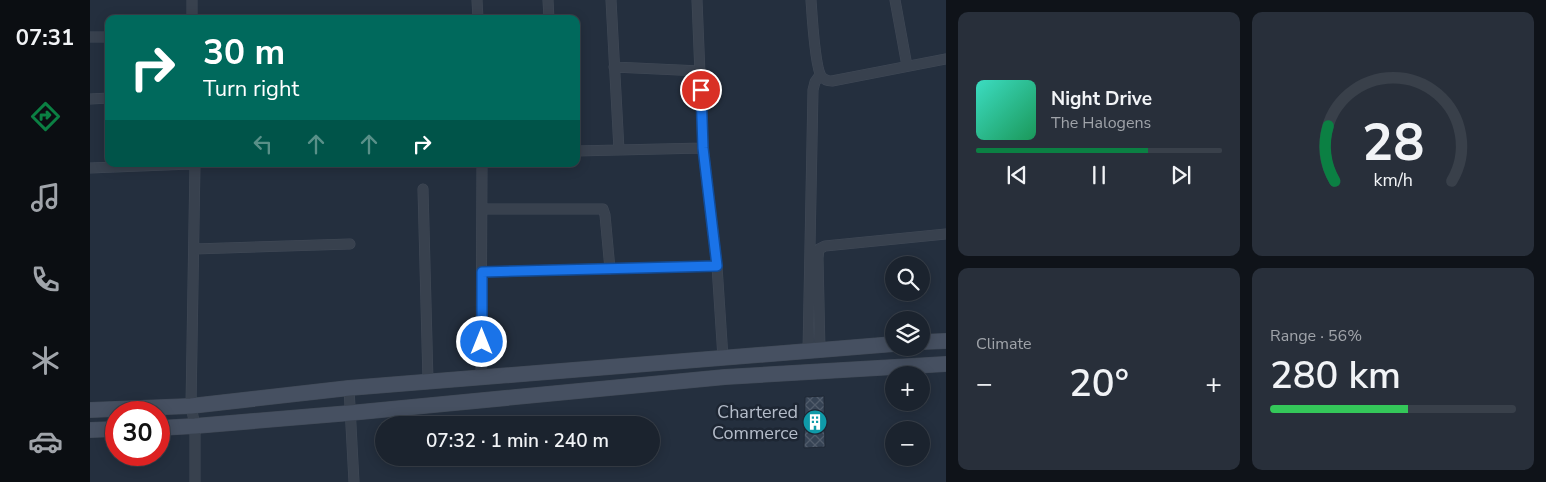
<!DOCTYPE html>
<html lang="en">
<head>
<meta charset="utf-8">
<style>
	:root { --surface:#1b232e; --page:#282f3a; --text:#f1f3f6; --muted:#a0a4aa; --line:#39404a; --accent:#0b8043 }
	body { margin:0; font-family:"Nunito Sans",sans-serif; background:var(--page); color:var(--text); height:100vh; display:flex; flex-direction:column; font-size:19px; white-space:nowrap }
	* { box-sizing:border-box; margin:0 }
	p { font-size:16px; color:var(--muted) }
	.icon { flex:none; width:28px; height:28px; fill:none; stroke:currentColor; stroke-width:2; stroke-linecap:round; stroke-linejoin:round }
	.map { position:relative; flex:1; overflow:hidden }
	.details { display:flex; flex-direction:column; gap:12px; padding:12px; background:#0f1319; width:600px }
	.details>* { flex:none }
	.top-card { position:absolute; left:15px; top:15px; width:475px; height:152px; border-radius:10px; box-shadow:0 2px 12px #0003,0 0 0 1px var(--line); background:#00695c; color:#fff; overflow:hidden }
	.fabs { position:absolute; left:795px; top:256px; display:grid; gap:10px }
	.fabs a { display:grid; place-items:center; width:45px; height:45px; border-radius:50%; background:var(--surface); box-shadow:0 2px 12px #0003,0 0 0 1px var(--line); font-size:25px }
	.speed { position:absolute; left:15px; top:401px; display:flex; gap:10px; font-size:25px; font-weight:700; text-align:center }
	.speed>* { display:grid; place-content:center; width:65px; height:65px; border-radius:50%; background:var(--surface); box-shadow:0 2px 12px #0003,0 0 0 1px var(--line); line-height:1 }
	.speed .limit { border:8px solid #d22; background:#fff; color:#111 }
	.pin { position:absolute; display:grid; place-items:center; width:42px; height:42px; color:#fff; margin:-21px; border:2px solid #fff; border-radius:50%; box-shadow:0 1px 5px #0007 }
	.me { position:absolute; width:55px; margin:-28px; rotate:0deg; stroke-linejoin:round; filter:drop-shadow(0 0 4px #0008) }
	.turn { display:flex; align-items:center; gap:18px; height:105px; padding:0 15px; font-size:22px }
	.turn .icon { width:65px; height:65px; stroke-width:2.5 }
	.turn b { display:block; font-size:35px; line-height:42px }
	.lanes { display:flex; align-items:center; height:48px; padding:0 15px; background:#0003; justify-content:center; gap:25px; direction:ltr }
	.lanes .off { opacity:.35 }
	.big { font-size:38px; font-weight:600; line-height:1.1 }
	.details .widget { flex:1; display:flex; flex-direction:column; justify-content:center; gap:8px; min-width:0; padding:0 18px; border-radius:10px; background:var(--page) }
	.details .dial { align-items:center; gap:0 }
	.dial svg { height:130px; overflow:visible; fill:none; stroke:var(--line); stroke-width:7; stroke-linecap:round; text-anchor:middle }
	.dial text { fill:var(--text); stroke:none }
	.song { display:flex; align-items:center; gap:15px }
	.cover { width:60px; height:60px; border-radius:8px; background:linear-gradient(135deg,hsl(170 70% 55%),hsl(150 70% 35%)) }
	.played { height:5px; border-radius:2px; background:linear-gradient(90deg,var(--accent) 70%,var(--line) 70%) }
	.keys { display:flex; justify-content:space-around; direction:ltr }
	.heat { display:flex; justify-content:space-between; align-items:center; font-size:28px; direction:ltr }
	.charge { height:8px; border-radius:4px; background:linear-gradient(90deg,#34c759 56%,var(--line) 0) }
	.details .tiles { flex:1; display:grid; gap:12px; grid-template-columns:repeat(2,1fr) }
	.trip { position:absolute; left:285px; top:416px; width:285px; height:50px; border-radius:25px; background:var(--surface); box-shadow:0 2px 12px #0003,0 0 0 1px var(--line); font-weight:600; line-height:50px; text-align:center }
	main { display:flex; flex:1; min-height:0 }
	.menu { display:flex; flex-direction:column; width:90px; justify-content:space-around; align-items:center; background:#0b0e12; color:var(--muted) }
	.menu .icon { width:35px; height:35px }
	.menu .on { color:var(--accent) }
	.menu b { font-size:22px; color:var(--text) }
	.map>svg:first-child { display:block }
</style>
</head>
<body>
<main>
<nav class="menu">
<b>07:31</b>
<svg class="icon on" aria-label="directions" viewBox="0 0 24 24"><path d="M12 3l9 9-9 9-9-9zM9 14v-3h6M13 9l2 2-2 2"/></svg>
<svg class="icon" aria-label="music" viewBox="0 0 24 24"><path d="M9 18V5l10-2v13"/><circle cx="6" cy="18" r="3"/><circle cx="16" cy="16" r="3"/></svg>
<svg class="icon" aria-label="phone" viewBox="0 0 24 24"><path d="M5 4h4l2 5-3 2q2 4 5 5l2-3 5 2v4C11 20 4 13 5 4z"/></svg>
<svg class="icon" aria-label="climate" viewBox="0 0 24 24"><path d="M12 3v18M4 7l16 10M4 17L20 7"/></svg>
<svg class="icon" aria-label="car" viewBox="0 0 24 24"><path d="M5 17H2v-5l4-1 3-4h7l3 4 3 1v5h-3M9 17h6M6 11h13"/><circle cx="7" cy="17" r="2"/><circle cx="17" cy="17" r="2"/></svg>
</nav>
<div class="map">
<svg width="856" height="482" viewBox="0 0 856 482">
	<defs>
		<pattern id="building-cross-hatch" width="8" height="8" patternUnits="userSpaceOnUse" patternTransform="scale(1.25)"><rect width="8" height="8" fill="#364354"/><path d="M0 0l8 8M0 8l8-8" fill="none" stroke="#515c6b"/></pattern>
	</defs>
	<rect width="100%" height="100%" fill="#242f3e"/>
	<path fill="url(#building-cross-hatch)" stroke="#1f2835" d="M734 396 735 447 714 448 715 397Z"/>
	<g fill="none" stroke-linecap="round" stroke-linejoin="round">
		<defs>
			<path id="street" d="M102 0V19
				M387 0 388 19
				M458 0 459 19
				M521 0 529 150
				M607 0 613 148 627 266 633 358
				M721 0C722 15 725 66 731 76 734 80 737 81 742 81L856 59
				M805 0 817 66
				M0 37H19
				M524 67 610 71
				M0 99 19 98
				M486 151 613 148
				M105 164 101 406 105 426V482
				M0 168 101 164
				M333 189 338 381
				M392 209H513L515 215 520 269
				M104 249 260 244
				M392 272 627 266
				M730 350 728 258 729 249 735 246 856 234
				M718 351 723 90 725 82 730 75
				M391 377 392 164
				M259 388 264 482"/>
			<path id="secondary" d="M831 342 856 341
				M0 410 101 406 259 388 804 344
				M69 428 105 426 260 413 635 377 856 364
				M0 430 26 429"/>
		</defs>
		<use href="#street" stroke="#414a57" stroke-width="11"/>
		<use href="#secondary" stroke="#414a57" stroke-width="16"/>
		<use href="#street" stroke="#38414e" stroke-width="10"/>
		<use href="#secondary" stroke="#465061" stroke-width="15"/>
	</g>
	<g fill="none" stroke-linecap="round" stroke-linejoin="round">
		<defs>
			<path id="route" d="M392 342V272L627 266 613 148 611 90"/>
		</defs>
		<use href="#route" stroke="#114b97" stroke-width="12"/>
		<use href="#route" stroke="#1a73e8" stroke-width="9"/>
	</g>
	<defs>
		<symbol id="building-disc" viewBox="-11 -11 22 22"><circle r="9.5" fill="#0f9aa8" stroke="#1d2633"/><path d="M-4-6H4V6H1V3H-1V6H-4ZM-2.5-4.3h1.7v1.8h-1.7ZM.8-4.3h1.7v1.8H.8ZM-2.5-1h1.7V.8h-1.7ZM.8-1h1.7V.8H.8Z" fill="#fff"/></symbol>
	</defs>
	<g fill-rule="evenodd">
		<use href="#building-disc" x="711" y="408" width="28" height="28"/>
	</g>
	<g text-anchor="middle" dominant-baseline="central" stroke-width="5" stroke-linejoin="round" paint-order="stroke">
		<g font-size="18" fill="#b4bcc9" stroke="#1d2633" text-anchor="end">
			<text x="708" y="412">Chartered<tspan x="708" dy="21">Commerce</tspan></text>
		</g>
	</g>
</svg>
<div class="fabs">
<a><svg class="icon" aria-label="search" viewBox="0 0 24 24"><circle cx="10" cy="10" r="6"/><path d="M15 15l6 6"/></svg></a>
<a><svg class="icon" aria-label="layers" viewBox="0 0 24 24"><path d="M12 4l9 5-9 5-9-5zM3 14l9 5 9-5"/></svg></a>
<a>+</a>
<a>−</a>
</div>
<div class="speed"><div class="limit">30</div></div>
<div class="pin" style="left:611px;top:90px;background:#d93025"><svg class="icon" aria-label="arrive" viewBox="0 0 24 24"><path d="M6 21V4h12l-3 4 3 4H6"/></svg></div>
<svg class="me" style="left:392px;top:342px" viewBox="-20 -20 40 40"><circle r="17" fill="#1a73e8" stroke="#fff" stroke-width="3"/><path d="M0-11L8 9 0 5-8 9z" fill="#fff"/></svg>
<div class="trip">07:32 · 1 min · 240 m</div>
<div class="top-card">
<div class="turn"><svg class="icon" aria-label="right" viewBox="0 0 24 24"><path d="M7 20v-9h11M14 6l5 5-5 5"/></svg><div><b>30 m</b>Turn right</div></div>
<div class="lanes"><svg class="icon off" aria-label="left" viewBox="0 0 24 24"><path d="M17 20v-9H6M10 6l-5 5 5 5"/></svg><svg class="icon off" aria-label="ahead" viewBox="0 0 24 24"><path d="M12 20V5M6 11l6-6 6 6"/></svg><svg class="icon off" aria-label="ahead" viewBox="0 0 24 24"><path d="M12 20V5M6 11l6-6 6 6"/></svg><svg class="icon" aria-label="right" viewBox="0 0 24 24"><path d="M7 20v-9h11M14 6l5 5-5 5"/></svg></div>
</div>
</div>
<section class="details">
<div class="tiles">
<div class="widget">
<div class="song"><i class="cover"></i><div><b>Night Drive</b><p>The Halogens</p></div></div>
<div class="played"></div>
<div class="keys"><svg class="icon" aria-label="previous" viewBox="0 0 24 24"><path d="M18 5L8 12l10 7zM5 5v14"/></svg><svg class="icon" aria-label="pause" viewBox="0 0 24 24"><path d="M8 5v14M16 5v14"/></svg><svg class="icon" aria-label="next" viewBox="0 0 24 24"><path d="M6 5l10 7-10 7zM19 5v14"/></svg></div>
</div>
<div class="widget dial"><svg viewBox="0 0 100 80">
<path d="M14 69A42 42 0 1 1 86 69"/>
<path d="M14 69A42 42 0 0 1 10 35" stroke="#0b8043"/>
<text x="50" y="56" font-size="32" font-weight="700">28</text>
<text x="50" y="72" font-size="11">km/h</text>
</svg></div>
<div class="widget"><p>Climate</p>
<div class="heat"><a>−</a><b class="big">20°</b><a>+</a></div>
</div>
<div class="widget"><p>Range · 56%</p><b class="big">280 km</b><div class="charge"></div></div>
</div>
</section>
</main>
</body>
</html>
